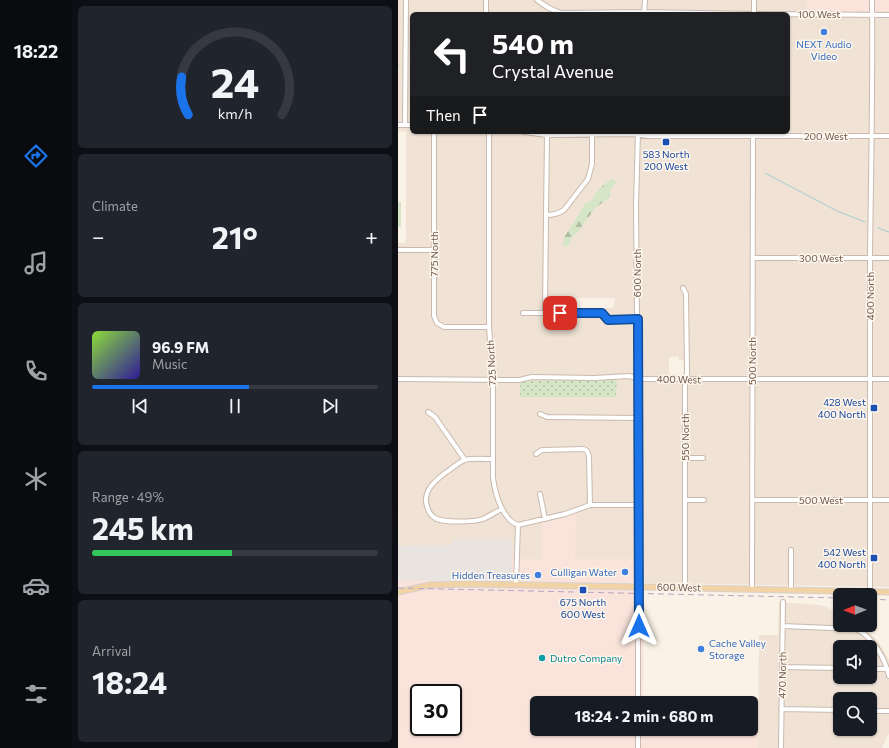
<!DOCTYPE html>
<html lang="en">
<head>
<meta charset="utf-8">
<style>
	:root { --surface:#171b24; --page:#20242c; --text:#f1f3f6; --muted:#9ea1a6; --line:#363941; --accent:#1a73e8 }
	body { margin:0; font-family:Commissioner,sans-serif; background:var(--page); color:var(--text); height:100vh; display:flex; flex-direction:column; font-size:15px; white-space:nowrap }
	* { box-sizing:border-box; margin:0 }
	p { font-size:13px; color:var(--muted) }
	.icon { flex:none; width:22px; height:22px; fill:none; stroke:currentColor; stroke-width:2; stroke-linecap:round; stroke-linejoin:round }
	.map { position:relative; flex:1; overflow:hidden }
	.drawer { display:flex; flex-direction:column; gap:6px; padding:6px; background:#0d0f14; width:326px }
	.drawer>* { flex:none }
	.hud { position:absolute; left:12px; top:12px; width:380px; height:122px; border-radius:6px; box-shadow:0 1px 3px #0004; background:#202124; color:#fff; overflow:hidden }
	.needle { width:26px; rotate:269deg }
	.controls { position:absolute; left:435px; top:588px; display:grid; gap:8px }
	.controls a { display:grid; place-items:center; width:44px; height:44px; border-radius:6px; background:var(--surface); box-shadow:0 1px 3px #0004; font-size:20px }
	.speed { position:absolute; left:12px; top:684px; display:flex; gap:8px; font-size:20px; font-weight:700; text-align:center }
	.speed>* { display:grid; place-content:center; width:52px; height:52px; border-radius:50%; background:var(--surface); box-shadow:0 1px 3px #0004; line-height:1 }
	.speed .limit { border:2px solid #111; border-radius:6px; background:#fff; color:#111 }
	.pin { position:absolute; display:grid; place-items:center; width:34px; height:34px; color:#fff; margin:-17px; border-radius:8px; box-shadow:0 2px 6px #0006 }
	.me { position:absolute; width:44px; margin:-22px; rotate:0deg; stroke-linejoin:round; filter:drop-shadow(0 0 3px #0008) }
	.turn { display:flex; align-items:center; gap:14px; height:84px; padding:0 16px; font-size:18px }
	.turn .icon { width:52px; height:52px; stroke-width:2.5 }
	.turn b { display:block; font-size:28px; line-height:34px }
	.then { display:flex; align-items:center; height:38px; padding:0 16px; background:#0003; gap:8px; font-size:15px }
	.big { font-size:30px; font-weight:700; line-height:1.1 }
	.drawer .widget { flex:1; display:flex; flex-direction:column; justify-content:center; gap:6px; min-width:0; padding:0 14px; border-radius:6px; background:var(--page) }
	.drawer .dial { align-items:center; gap:0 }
	.dial svg { height:104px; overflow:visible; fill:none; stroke:var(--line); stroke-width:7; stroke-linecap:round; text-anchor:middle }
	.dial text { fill:var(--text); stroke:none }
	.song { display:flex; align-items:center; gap:12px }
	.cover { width:48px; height:48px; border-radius:6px; background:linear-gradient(135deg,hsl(90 70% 55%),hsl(250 70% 35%)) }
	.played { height:4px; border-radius:2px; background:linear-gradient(90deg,var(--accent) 55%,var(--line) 55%) }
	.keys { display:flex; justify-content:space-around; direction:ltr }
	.heat { display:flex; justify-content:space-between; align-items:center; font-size:22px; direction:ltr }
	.charge { height:6px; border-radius:3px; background:linear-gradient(90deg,#34c759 49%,var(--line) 0) }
	.trip { position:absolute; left:132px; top:696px; width:228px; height:40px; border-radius:6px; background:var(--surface); box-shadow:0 1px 3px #0004; font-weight:700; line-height:40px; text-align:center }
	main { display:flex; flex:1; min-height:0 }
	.tab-bar { display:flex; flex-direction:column; width:72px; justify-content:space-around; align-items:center; background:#090b0e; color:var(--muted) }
	.tab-bar .icon { width:28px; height:28px }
	.tab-bar .on { color:var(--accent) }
	.tab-bar b { font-size:18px; color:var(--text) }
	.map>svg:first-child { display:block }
</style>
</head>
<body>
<main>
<nav class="tab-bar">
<b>18:22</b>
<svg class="icon on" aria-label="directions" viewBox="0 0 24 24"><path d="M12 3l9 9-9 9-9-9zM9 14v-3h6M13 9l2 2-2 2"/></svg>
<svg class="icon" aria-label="music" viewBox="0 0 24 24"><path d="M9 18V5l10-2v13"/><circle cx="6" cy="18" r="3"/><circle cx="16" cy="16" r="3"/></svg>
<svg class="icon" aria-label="phone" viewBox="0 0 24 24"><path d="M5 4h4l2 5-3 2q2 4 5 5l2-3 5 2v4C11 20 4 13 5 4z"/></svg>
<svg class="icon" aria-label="climate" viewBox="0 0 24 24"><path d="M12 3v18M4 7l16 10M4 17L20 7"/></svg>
<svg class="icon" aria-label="car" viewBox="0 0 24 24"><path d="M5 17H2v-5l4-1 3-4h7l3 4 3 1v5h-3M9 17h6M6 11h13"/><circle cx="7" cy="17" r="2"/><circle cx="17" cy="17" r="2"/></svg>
<svg class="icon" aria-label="filters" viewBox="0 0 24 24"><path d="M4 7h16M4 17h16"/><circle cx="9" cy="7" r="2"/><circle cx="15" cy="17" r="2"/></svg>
</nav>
<section class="drawer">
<div class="widget dial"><svg viewBox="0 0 100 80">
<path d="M14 69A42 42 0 1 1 86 69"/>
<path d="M14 69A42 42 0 0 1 9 40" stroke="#1a73e8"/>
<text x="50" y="56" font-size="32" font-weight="700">24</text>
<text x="50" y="72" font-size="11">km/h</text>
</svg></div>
<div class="widget"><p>Climate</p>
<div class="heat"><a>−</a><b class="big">21°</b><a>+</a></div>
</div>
<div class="widget">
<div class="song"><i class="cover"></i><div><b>96.9 FM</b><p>Music</p></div></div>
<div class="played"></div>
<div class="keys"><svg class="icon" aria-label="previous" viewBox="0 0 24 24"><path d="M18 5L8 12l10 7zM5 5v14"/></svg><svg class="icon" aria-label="pause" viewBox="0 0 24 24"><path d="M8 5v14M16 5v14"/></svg><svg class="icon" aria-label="next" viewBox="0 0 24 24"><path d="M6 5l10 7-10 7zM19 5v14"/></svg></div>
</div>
<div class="widget"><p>Range · 49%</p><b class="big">245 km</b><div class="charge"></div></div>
<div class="widget"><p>Arrival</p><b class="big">18:24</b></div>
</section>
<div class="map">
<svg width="491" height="748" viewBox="0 0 491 748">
	<defs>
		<pattern id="forest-firs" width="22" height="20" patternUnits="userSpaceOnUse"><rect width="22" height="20" fill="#d4e6c6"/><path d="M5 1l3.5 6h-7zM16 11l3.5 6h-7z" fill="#b0bda3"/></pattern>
		<pattern id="park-dots" width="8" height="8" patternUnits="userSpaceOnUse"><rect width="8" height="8" fill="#d4e6c6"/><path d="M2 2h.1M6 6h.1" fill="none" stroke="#b0bda3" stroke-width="1.8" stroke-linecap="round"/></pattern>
	</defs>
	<rect width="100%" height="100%" fill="#faf2e6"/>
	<path fill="#f0e3d6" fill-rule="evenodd" d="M0 0H409V11H491V587L238 583 237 559H177V514L144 559H114V540H55V545L1 546 0 505V243H8V132L0 131ZM14 14H390V132H14ZM156 298H217L215 308H156ZM280 356 281 360H291V374H271V357ZM218 379V397L122 396Z
		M381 602 423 605 442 613V625H463L480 641 491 660V733L484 748H360L361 635H380ZM442 647H472V677H442ZM442 699H472V729H442Z"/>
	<path fill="#f9e3db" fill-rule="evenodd" d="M409 0H491V11H409Z
		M178 514 177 559H237L238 583 246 600 245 696 361 698 360 748H0V580L114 581V559H144V523ZM21 693H55V727H21ZM139 703H353V729H139Z"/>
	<path fill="#eae4e0" d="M0 505 1 546 55 545V540H114V582L0 580Z"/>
	<path fill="#d4e6c6" d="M0 202H3V227H0Z"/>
	<path fill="url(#forest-firs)" d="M213 179 216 180 219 183 213 188 211 198 197 208 181 231 173 238 171 245 168 247 165 245 166 237 180 216 186 205 193 201 201 189Z"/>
	<path fill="url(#park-dots)" d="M219 379 218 397H122V381Z"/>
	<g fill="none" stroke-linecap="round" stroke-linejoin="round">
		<path stroke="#a4ccd2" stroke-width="1" d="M0 66H1
			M367 173 439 211 467 222
			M480 228 491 232"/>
		<defs>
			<path id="minor" d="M88 0V14
				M139 0C147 6 154 11 164 13L246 12 356 14 491 15
				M246 14 247 0
				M356 14V0
				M0 125H14
				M7 125 8 0
				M36 132V316L39 323 46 327H91
				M91 132V327L95 380V478C97 492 101 509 112 520 114 522 117 524 120 525L118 585
				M126 132 149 135 234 134 251 136H491
				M148 215C154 215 160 214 166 210L190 179 194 164V134
				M0 250H36
				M355 258H491
				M285 288 288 294 289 372 287 386V587
				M125 313H204L210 320 239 319
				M147 313 148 215 149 135
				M0 379 121 380 134 377 196 378 231 376 243 379H491
				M30 412 37 417 67 460
				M142 414 149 417 240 418
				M138 454 144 450 186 449 189 451 191 456 192 505
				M287 458H305
				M95 459C88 459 72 458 67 460 62 461 52 470 47 473 37 481 27 489 28 502 29 508 32 515 37 518 44 523 77 522 85 519 91 516 98 512 104 509
				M142 494 147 519
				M287 500H306
				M354 500H491
				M120 525 167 514 192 505H241
				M354 589 355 132
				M393 590V550
				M472 591C471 480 471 368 472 256 473 171 475 85 474 0
				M385 626 458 629C475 637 487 658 491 676
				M384 667 442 668
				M472 669H489
				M240 703V418L238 205 240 132
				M383 709 442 710
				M472 711H491
				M240 748V729
				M383 748 385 602"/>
			<path id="major" d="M0 592 32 585 67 584 244 587 491 592"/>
		</defs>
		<use href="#minor" stroke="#cab9ae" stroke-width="6"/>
		<use href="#major" stroke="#d7d1cd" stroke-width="7"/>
		<use href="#minor" stroke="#fff" stroke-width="4"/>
		<use href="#major" stroke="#f1d3a6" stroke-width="5"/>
		<path stroke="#b4a6c2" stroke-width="1" stroke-dasharray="6 4" stroke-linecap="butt" d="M0 588 442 598
			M472 599 491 600"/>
	</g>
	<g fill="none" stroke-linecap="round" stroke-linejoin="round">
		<defs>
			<path id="route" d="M162 313H204L210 320 240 319 241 626"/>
		</defs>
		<use href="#route" stroke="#114b97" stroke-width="10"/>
		<use href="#route" stroke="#1a73e8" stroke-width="7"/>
	</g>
	<g fill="#3f7fe0" stroke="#fdf6ec" stroke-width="1.5">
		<circle cx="426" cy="32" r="4"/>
		<circle cx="227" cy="572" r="4"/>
		<circle cx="140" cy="575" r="4"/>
		<circle cx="303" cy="649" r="4"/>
	</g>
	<g fill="#1a4fb4" stroke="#fdf6ec" stroke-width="1.5">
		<rect x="264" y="138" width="8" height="8" rx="2"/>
		<rect x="472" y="404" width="8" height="8" rx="2"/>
		<rect x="472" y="554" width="8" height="8" rx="2"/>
		<rect x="181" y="586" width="8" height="8" rx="2"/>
	</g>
	<circle fill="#0f9aa8" stroke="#fdf6ec" stroke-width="1.5" cx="144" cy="658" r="4"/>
	<g text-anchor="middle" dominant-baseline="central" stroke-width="3" stroke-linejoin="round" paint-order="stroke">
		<g font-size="10" fill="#70594e" stroke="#fdf6ec">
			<text x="421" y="14">100 West</text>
			<text x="428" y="136">200 West</text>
			<text transform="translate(36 254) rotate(-90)">775 North</text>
			<text x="423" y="258">300 West</text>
			<text transform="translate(239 273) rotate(-90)">600 North</text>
			<text transform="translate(472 296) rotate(-90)">400 North</text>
			<text transform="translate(354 361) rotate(-90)">500 North</text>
			<text transform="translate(93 363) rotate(-93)">725 North</text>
			<text transform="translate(281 379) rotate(1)">400 West</text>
			<text transform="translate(287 437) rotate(-90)">550 North</text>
			<text x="423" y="500">500 West</text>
			<text transform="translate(281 587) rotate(1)">600 West</text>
			<text transform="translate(384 675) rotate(-89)">470 North</text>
		</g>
		<g font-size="10" fill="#366cbe" stroke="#fdf6ec" text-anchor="end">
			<text x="426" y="44" text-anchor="middle">NEXT Audio<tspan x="426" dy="12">Video</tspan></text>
			<text x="219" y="572">Culligan Water</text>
			<text x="132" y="575">Hidden Treasures</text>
			<text x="311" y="643" text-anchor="start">Cache Valley<tspan x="311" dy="12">Storage</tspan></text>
		</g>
		<g font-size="10" fill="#164399" stroke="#fdf6ec">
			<text x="268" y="154">583 North<tspan x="268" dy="12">200 West</tspan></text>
			<text x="468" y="402" text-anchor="end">428 West<tspan x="468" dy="12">400 North</tspan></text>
			<text x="468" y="552" text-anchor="end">542 West<tspan x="468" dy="12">400 North</tspan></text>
			<text x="185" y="602">675 North<tspan x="185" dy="12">600 West</tspan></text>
		</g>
		<g font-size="10" fill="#0d838f" stroke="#fdf6ec" text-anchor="start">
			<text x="152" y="658">Dutro Company</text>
		</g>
	</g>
</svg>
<div class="controls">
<a><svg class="needle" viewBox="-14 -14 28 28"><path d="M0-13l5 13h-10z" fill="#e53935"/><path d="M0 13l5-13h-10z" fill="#9ea1a6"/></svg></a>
<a><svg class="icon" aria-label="sound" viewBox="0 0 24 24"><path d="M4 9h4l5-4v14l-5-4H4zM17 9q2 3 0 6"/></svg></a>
<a><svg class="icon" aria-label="search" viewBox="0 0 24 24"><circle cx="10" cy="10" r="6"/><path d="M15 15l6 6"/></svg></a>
</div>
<div class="speed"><div class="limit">30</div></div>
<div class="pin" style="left:162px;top:313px;background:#d93025"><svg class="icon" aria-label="arrive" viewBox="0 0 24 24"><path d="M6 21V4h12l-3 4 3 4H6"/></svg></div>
<svg class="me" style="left:241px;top:626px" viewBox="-20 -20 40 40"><path d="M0-17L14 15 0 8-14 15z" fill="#1a73e8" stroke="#fff" stroke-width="4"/></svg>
<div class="trip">18:24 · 2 min · 680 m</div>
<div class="hud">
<div class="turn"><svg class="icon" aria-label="left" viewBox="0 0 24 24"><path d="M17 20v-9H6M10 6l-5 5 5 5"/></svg><div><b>540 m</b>Crystal Avenue</div></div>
<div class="then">Then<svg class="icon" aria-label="arrive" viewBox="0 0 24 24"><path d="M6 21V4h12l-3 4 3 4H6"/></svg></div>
</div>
</div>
</main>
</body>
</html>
